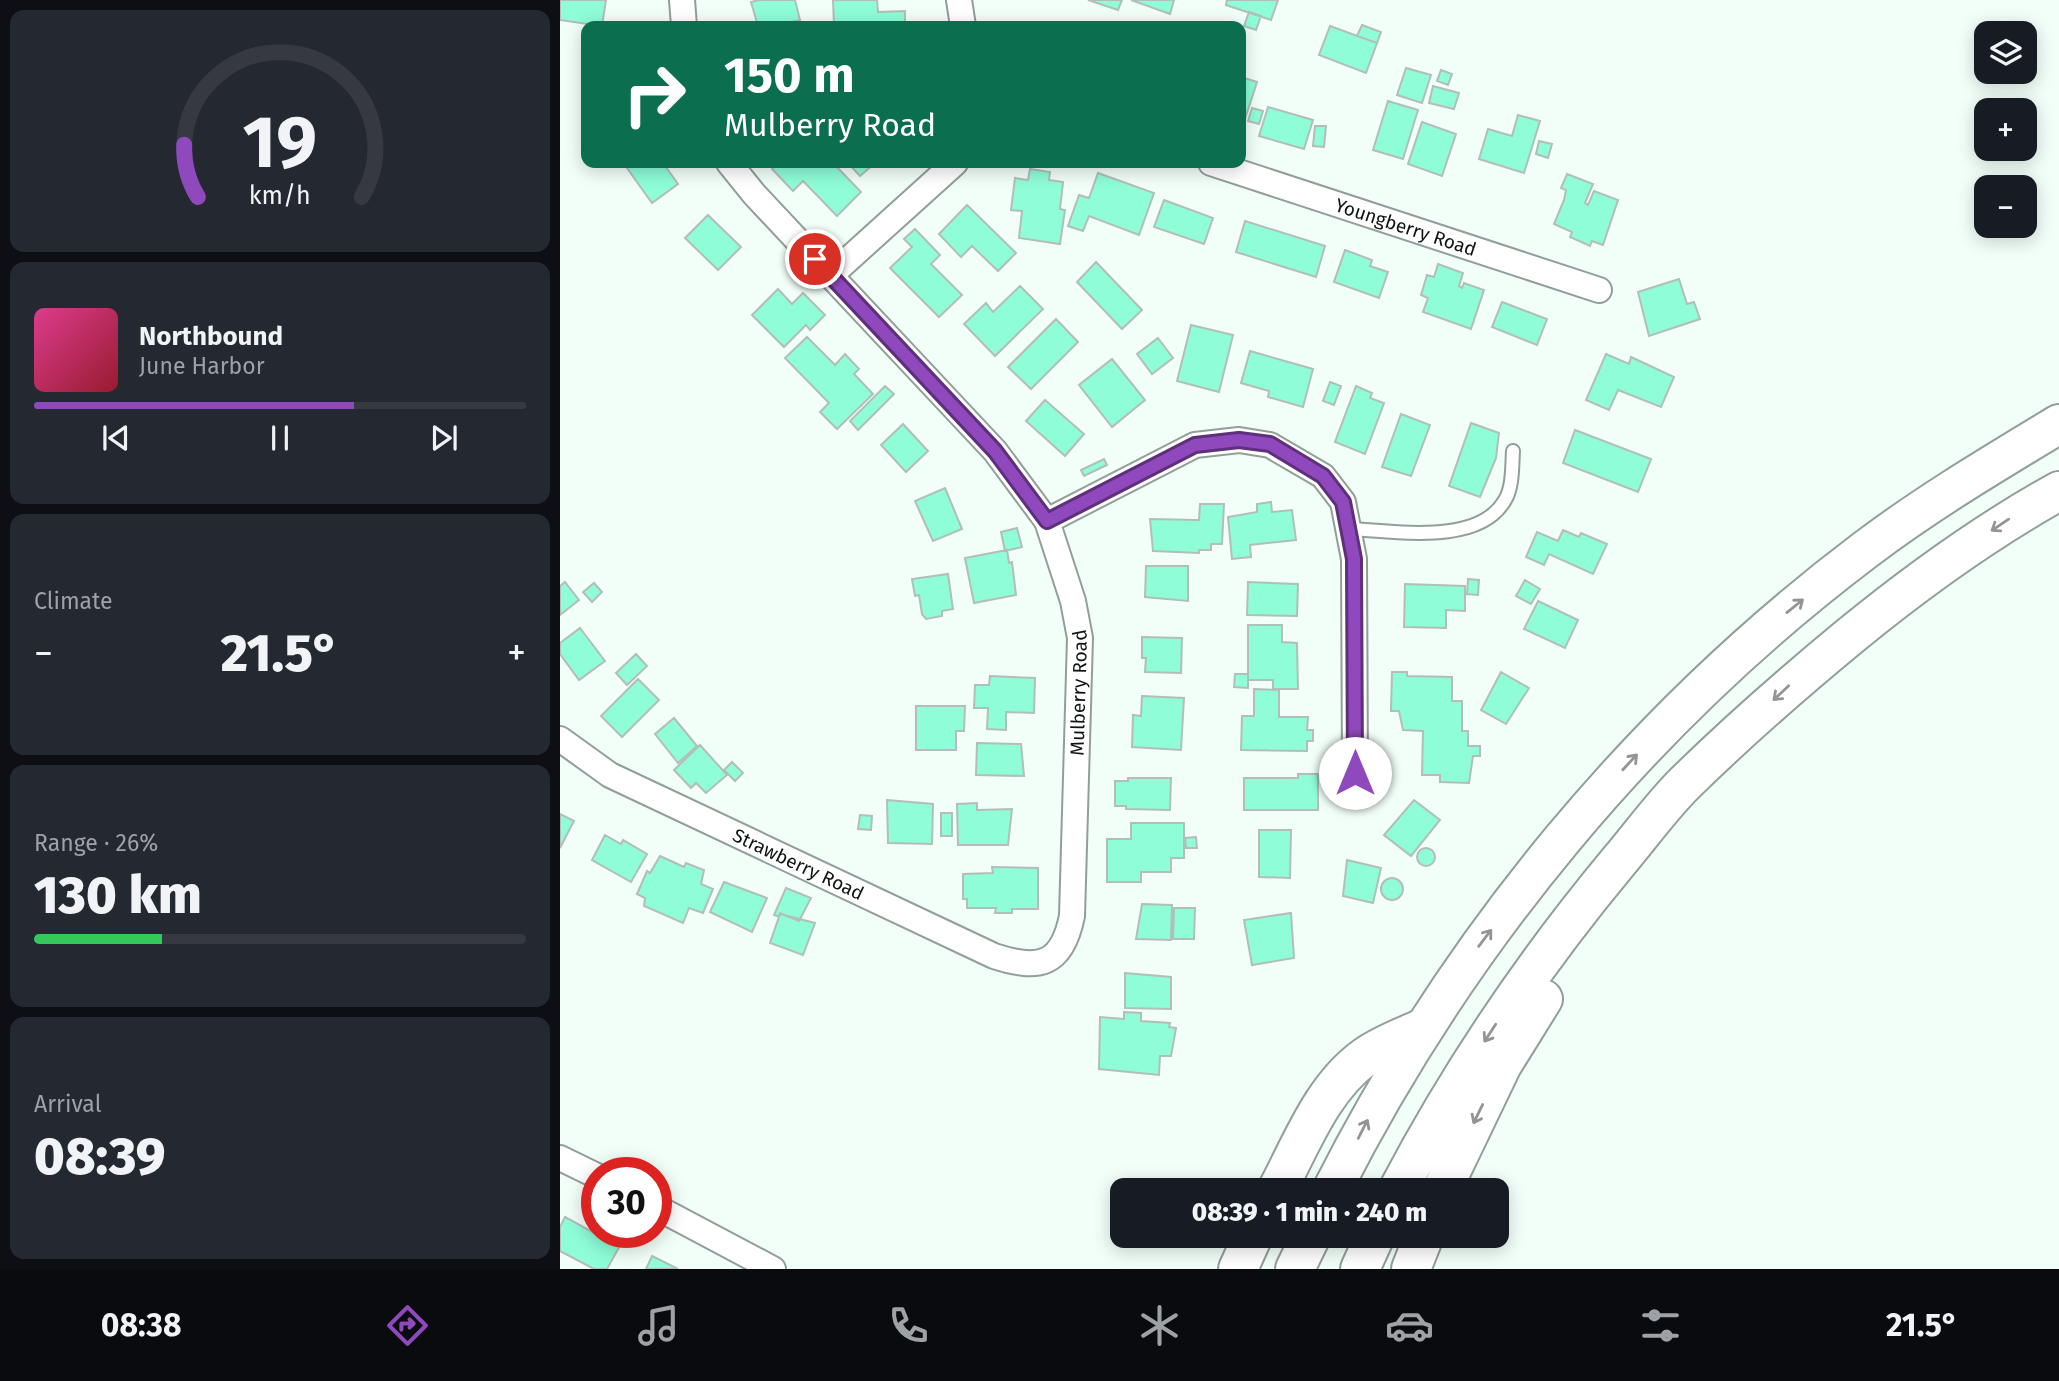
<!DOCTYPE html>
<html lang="en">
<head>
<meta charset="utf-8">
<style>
	:root { --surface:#171b24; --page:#242831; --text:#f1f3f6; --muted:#9ea1a6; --line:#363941; --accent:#9049bd }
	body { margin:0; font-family:"Fira Sans",sans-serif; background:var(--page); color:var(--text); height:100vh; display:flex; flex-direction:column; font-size:26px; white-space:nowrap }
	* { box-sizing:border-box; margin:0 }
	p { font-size:23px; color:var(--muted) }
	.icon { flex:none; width:38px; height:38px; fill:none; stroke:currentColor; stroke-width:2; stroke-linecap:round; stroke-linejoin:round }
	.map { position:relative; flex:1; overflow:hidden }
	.drawer { display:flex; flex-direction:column; gap:10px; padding:10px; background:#0d0f14; width:560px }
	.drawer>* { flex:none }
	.guide { position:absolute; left:21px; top:21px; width:665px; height:147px; border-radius:14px; box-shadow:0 4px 18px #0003; background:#0b6e4f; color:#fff; overflow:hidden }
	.buttons { position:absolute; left:1414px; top:21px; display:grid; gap:14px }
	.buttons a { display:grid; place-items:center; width:63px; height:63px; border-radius:14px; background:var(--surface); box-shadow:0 4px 18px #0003; font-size:35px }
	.speed { position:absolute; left:21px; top:1157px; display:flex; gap:14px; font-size:35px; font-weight:700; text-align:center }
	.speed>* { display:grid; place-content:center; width:91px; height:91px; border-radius:50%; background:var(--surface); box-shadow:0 4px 18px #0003; line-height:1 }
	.speed .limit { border:10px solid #d22; background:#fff; color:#111 }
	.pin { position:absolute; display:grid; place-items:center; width:60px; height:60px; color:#fff; margin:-30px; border:4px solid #fff; border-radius:50%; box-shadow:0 2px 7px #0007 }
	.me { position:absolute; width:77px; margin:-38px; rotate:0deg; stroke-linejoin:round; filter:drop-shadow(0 0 5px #0008) }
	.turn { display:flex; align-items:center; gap:24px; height:147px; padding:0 28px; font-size:32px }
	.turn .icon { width:91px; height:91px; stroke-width:2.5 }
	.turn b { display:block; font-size:49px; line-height:60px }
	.big { font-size:52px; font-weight:800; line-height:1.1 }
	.drawer .card { flex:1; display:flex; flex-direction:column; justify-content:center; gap:10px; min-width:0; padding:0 24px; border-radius:14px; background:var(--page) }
	.drawer .dial { align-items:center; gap:0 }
	.dial svg { height:182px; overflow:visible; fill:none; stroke:var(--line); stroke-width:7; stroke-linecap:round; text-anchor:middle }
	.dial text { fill:var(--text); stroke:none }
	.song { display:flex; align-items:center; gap:21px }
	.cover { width:84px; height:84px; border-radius:10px; background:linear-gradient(135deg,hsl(330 70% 55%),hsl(350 70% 35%)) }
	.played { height:7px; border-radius:4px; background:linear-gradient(90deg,var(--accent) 65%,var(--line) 65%) }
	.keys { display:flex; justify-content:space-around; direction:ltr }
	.heat { display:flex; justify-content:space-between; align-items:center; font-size:38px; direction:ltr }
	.charge { height:10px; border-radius:5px; background:linear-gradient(90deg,#34c759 26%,var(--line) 0) }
	.trip { position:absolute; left:550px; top:1178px; width:399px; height:70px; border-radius:14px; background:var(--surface); box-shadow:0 4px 18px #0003; font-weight:800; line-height:70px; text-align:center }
	.tab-bar { display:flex; height:112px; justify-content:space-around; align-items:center; background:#090b0e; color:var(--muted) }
	.tab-bar .icon { width:49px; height:49px }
	.tab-bar .selected { color:var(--accent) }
	.tab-bar b { font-size:32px; color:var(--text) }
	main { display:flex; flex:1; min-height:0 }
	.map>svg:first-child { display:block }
</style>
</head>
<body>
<main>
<section class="drawer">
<div class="card dial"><svg viewBox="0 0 100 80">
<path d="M14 69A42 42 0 1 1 86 69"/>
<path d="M14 69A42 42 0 0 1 8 46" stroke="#9049bd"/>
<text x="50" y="56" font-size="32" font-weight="700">19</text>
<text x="50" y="72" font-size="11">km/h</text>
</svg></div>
<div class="card">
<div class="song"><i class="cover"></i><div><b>Northbound</b><p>June Harbor</p></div></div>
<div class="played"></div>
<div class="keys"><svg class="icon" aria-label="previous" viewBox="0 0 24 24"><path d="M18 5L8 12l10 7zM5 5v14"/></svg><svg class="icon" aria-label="pause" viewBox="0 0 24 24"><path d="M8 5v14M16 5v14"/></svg><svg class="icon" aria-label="next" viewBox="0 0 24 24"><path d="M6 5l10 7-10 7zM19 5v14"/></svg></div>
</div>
<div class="card"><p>Climate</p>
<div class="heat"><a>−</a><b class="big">21.5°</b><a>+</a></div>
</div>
<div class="card"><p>Range · 26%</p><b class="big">130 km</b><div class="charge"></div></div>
<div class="card"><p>Arrival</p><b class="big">08:39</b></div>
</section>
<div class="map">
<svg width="1499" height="1269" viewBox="0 0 1499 1269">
	<rect width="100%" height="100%" fill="#f2fff9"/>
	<path fill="#8efdd8" stroke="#b2beb9" stroke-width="2" d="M0 0H46L42 26 0 20Z
		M199 0H235L240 20 214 26H198L191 2Z
		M273 0H317L318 12 345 11V26H274Z
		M528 0H562L558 10Z
		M571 0H614L610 14Z
		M667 0H718L711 20 666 5Z
		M689 12 701 16 696 30 684 26Z
		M802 25 821 32 817 43 797 36Z
		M770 26 817 43 806 73 759 55Z
		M846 68 871 75 862 103 837 95Z
		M881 70 892 74 888 85 877 81Z
		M681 77 697 82 685 119 681 118Z
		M873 86 899 93 894 109 869 103Z
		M828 101 858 110 843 159 813 150Z
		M708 107 753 120 744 149 699 136Z
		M692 108 703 111 699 124 688 121Z
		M958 115 980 121 964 173 919 159 928 129 952 136Z
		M862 122 896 134 882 176 848 164Z
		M755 126H766L764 147 753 146Z
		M979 141 992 144 988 158 976 154Z
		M74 163H103L118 184 92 203 67 168Z
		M218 163H273L301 192 277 216 243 181 233 191 212 169Z
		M288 163H315L300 176Z
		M470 169 490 172 489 180 503 182 500 209 505 210 500 244 459 238 462 211 451 210 455 178 468 180Z
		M538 173 594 193 579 235 529 216 523 231 508 226 519 195 529 198Z
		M1007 174 1033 184 1025 203 1028 205 1034 191 1058 200 1043 245 1032 241 1030 246 1010 237 1012 232 994 224 1004 200 1006 190 1001 188Z
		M604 200 653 218 644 244 594 227Z
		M407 205 456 253 438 271 412 246 401 257 379 234Z
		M148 215 181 247 158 270 125 238Z
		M685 221 765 246 756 277 676 252Z
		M355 229 380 255 371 264 402 295 379 317 330 268 352 247 344 239Z
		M785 250 812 260 810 266 828 272 819 298 774 282Z
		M536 262 582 310 562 329 517 282Z
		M878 264 903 273 899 286 902 288 904 283 924 290 911 329 863 312 868 298 861 295 867 275 874 277Z
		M1119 279 1127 304 1134 302 1140 319 1089 336 1078 292Z
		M460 286 483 309 435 356 404 324 426 303 433 312Z
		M218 289 232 304 243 293 265 315 250 330 246 325 224 347 192 315Z
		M942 302 987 319 977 345 932 327Z
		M496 319 518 342 471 389 448 367Z
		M631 325 673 335 659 392 617 381Z
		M247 337 275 365 285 354 299 369 294 374 313 394 277 429 260 412 269 403 225 358Z
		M598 338 613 358 592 374 577 354Z
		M690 351 753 369 743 407 708 397 709 391 681 383Z
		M1046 354 1069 364 1071 357 1114 377 1101 407 1058 390 1049 410 1026 400Z
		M552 359 585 400 552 427 519 385Z
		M770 382 781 386 774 405 763 401Z
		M325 386 334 394 298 430 290 421Z
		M796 386 812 393 810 398 824 403 805 454 775 442Z
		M485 400 524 434 505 456 466 421Z
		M841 414 870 425 851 476 822 467Z
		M911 423 939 433 936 458 920 497 889 486Z
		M343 424 368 451 346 472 321 445Z
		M1015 430 1091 459 1078 492 1003 463Z
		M544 459 547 465 524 476 521 470Z
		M385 488 402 529 373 541 355 501Z
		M711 502 712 512 732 510 736 540 690 545 691 557 672 559 668 517 697 512V504Z
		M640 504H664L662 544H651V550H639V553L593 551 590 519 639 520Z
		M457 528 462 547 445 551 441 532Z
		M1003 530 1019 537 1021 533 1047 544 1033 574 989 554 984 565 966 557 977 532 998 541Z
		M447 550 449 563 452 562 456 595 414 603 405 558Z
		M586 566H628V601L585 597Z
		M388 574 393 609 382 611V616L366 619 362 614 359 595 355 596 352 579Z
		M908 579 919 580 918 595 907 594Z
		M965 580 980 589 971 604 956 596Z
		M5 582 19 600 0 615V586Z
		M688 582 738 584 737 616 687 615Z
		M34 583 42 592 32 602 23 592Z
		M845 584 905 586V611L886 610V628L844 627Z
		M978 601 1018 620 1005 648 964 629Z
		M688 625H722V642L737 643 738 689H713V680H688Z
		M20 628 45 661 19 680 0 654V643Z
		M582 637 622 638 621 673 585 672 586 658H582Z
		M76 654 87 666 67 685 56 673Z
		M832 672H847V676L892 677V701H902V731H908V746H920V756H913L909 783 880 782V775H862L863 731 843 730 839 711H831Z
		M941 672 969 688 946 724 921 710Z
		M675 674H688V688L674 687Z
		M430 676 475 678 474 713 446 712V730L427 729 428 708H414L415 685H429Z
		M78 679 99 700 62 737 41 716Z
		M694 689 719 690V717H748L747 730H753V741H747V751L681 750 682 716H694Z
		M582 696 624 698 621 750 572 747 573 715 581 716Z
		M356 706H405L404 731H396V750H356Z
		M114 718 137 746 118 763 95 734Z
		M417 743 461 744 464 776 416 775Z
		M140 745 167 775 146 793 136 783 131 788 114 770Z
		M172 762 183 773 175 781 164 770Z
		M738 774H758V810H684V778H738Z
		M568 778H611L610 810 566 809V806H555V781H568Z
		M327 800 373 804 372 844 328 843Z
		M854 800 880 820 851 856 824 835Z
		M417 803V810L452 809 448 845H398L397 804Z
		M381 813H392V836H381Z
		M0 814 14 821 0 848Z
		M300 815 312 816 311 830 298 829Z
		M571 823H624V858H611V872H581V882H547V839H571Z
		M699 830H731L730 878 699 877Z
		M45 835 61 844 63 840 87 854 71 882 32 860Z
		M636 837 637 848H626L625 838Z
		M857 857a9 9 0 1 1 18 0a9 9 0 1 1-18 0Z
		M100 856 124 867 126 863 144 870 141 884 153 889 143 913 129 908 123 923 84 906 85 898 77 894 87 871 90 873Z
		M787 860 821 868 813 903 783 896Z
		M432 867 478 868V909H452V913H435L436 908H407V899H403V874L433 873Z
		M821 889a11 11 0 1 1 22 0a11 11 0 1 1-22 0Z
		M164 882 207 898 192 932 150 912Z
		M226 888 251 898 239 921 220 913 219 917 214 915Z
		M582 904 612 905 611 940 576 939Z
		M614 908H635L634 939H613Z
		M731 913 734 958 692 965 684 920Z
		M220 914 255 923 243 955 210 943Z
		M565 973 611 977V1009L565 1008Z
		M564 1012 581 1013V1021L610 1023 609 1027 616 1028 611 1056H600L599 1075 539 1069 540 1017 564 1019Z
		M5 1217 36 1234 44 1232 62 1242 47 1269H34L0 1251V1227Z
		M92 1256 118 1269H86Z"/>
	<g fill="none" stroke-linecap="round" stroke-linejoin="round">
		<defs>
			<path id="service" d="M790 529C835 531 919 546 945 500 953 487 952 466 953 451"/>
			<g id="minor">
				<path d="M122 0 124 26"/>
				<path d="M399 0 403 26"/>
				<path id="s1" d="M651 163 1039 290"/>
				<path d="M271 275 395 163"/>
				<path d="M487 521 635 445 679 440 710 445 763 476 783 502 794 559 795 773"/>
				<path id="s2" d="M0 739 50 775 434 956C480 971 502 965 512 916L520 638 513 601 487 521 435 451 194 194 169 163"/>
				<path d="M0 1158 37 1176"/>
				<path d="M96 1207 213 1269"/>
			</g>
			<path id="motorway" d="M717 1190C741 1145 762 1088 805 1057 823 1044 844 1037 863 1028
				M772 1190C898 941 1081 719 1305 550 1367 503 1433 464 1499 424
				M838 1190C900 1072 974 963 1059 861 1081 835 1101 807 1124 784 1177 732 1233 683 1290 636 1356 582 1425 532 1499 491
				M882 1190 942 1065 983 999
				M678 1269 693 1236
				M735 1269 751 1236
				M800 1269 815 1236
				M851 1269 864 1236"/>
		</defs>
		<use href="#service" stroke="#929e9a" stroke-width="16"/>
		<use href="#minor" stroke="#929e9a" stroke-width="28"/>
		<use href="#motorway" stroke="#929e9a" stroke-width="42"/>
		<use href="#service" stroke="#fff" stroke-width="12"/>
		<use href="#minor" stroke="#fff" stroke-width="24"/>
		<use href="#motorway" stroke="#fff" stroke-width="38"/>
	</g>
	<defs><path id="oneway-shaft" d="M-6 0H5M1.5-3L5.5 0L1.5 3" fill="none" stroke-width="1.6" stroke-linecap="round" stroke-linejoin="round" transform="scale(1.75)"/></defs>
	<g stroke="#939594">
		<use href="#oneway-shaft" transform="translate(1440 525) rotate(146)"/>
		<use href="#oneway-shaft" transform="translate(1235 606) rotate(-39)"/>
		<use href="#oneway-shaft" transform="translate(1221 693) rotate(137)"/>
		<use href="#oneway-shaft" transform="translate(1070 762) rotate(-47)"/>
		<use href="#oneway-shaft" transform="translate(925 938) rotate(-53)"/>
		<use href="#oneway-shaft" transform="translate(930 1033) rotate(123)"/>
		<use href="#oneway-shaft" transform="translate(918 1114) rotate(116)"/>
		<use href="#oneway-shaft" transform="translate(803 1129) rotate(-63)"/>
	</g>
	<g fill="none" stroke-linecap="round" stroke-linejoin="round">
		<defs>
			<path id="route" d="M255 259 435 451 487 521 635 445 679 440 710 444 763 476 783 502 794 559 795 773"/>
		</defs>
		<use href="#route" stroke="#5e2f7b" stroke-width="18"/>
		<use href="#route" stroke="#9049bd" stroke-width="12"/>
	</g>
	<g text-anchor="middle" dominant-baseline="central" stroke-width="6" stroke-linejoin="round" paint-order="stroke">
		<g font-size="19" fill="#0f1311" stroke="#f2fff9">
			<text stroke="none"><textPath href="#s1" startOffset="205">Youngberry Road</textPath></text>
			<text stroke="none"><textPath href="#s2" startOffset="816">Mulberry Road</textPath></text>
			<text stroke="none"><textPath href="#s2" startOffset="270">Strawberry Road</textPath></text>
		</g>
	</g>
</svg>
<div class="buttons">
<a><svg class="icon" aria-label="layers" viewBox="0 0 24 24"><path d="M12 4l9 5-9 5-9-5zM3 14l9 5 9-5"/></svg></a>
<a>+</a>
<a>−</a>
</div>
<div class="speed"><div class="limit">30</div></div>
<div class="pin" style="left:255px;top:259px;background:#d93025"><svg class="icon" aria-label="arrive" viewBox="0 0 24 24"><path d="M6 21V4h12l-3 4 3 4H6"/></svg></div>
<svg class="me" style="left:795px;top:773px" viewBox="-20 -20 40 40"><circle r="19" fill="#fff"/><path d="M0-13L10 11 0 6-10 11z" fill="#9049bd"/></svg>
<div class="trip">08:39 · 1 min · 240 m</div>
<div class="guide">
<div class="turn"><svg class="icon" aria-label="right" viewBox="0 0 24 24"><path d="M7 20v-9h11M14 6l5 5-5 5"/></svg><div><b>150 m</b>Mulberry Road</div></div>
</div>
</div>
</main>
<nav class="tab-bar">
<b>08:38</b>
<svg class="icon selected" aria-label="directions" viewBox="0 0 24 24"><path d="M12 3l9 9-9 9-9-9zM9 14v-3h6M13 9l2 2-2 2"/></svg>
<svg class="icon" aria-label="music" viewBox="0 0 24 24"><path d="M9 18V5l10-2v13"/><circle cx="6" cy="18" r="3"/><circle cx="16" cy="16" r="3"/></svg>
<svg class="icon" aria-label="phone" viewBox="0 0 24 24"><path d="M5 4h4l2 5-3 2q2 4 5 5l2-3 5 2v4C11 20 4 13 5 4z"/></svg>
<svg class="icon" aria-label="climate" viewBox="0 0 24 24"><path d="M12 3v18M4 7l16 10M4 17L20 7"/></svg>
<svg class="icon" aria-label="car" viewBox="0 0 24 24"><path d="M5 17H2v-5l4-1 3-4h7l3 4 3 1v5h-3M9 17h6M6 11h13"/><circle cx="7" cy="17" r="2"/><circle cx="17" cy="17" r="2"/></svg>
<svg class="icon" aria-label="filters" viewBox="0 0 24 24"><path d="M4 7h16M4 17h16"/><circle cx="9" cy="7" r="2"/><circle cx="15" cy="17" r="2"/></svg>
<b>21.5°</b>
</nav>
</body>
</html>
